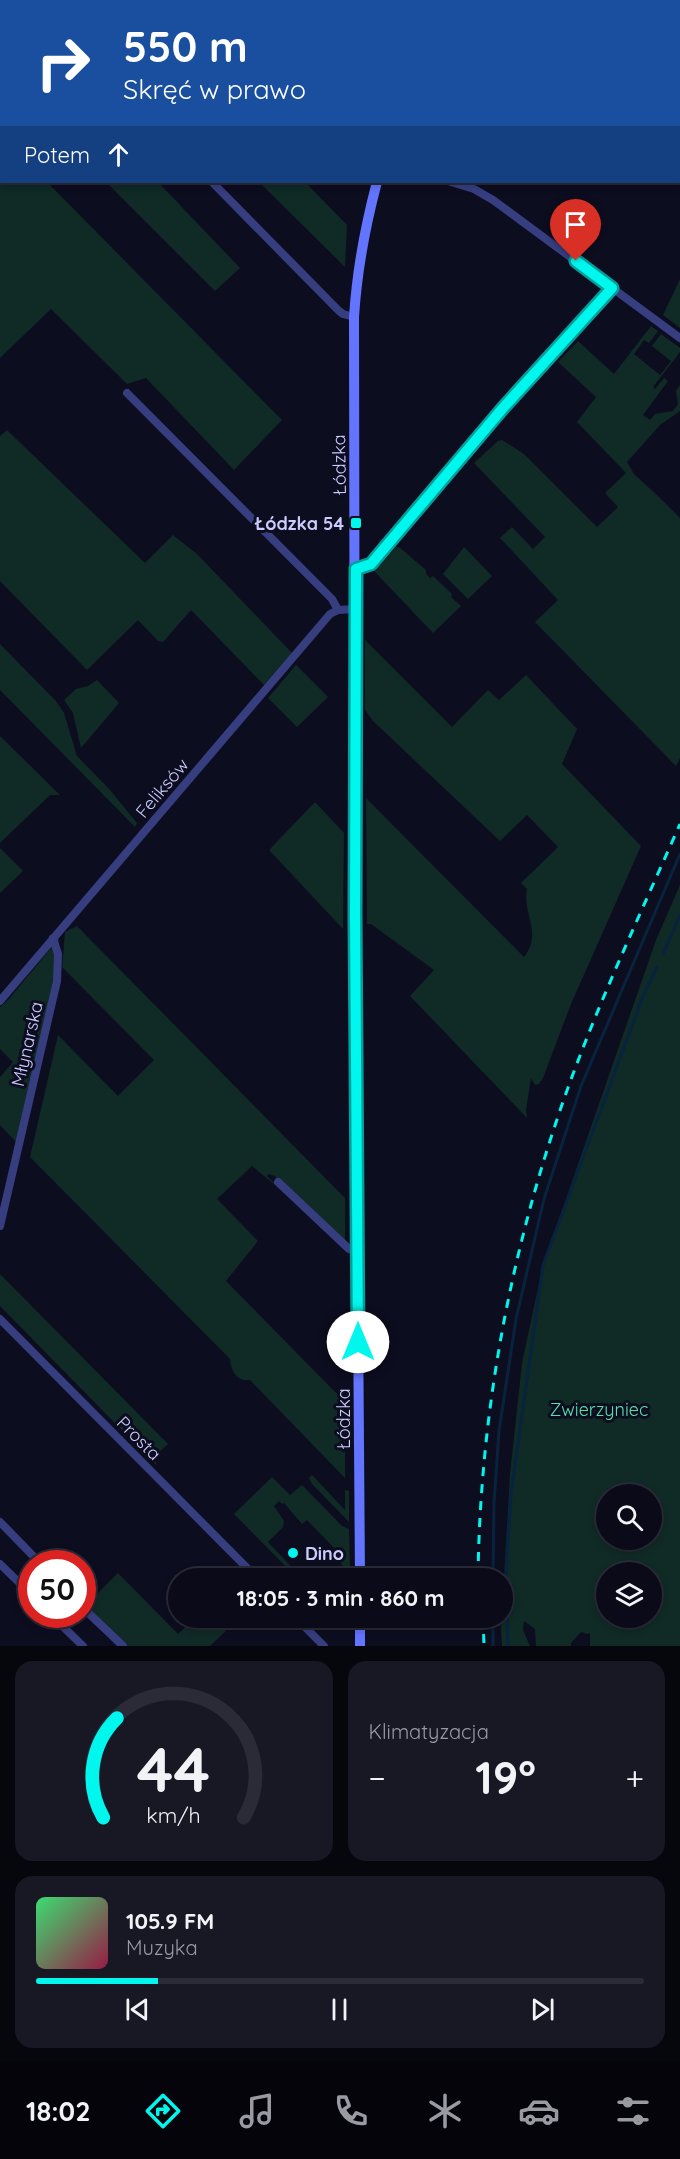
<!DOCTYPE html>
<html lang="pl">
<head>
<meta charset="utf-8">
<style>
	:root { --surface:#0a0a18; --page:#181825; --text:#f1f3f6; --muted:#999aa2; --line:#2a2b37; --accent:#00f7ee }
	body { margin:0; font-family:Quicksand,sans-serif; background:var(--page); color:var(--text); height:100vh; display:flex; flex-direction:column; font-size:22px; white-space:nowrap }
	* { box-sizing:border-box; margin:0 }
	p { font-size:20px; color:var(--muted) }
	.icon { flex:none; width:33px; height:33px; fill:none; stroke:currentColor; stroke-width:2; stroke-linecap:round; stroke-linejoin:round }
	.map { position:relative; height:1646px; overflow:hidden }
	.sheet { display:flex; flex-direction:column; gap:15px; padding:15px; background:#06060d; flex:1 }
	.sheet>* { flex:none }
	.top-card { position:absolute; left:0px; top:0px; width:681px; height:183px; box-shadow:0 3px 9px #0003,0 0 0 2px var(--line); background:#1a4fa0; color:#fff; overflow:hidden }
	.buttons { position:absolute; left:596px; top:1484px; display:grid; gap:12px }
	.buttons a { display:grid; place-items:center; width:66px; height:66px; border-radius:50%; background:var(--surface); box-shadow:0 3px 9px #0003,0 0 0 2px var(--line); font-size:30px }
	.speed { position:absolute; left:18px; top:1550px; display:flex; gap:12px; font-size:30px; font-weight:700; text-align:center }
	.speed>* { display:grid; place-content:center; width:78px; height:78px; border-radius:50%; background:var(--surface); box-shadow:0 3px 9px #0003,0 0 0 2px var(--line); line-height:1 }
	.speed .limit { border:9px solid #d22; background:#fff; color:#111 }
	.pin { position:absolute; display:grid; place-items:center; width:51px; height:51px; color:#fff; margin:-62px -26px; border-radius:50% 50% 50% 0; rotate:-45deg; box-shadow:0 0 6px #0007 }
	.pin .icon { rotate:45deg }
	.me { position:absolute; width:66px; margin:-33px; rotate:0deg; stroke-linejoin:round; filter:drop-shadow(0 0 4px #0008) }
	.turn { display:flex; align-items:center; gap:21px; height:126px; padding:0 24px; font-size:27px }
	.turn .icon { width:78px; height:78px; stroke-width:2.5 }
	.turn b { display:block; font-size:42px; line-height:51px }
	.then { display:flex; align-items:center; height:57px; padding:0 24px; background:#0003; gap:12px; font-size:22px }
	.big { font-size:45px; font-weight:700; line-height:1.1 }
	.sheet .widget { flex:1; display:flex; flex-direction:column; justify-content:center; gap:9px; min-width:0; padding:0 21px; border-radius:18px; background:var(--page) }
	.sheet .dial { align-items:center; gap:0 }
	.dial svg { height:156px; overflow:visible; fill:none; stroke:var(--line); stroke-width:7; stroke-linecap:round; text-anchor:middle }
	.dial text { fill:var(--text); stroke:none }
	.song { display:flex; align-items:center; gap:18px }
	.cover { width:72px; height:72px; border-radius:9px; background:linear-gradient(135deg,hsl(140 70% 55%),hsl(340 70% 35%)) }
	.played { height:6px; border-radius:3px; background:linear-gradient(90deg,var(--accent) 20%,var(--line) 20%) }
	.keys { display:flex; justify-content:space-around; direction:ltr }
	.heat { display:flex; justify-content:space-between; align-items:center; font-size:33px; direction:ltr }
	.sheet .tiles { flex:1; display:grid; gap:15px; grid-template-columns:1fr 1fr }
	.widget:last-child { grid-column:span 2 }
	.trip { position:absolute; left:168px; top:1568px; width:345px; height:60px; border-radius:30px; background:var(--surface); box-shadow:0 3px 9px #0003,0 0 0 2px var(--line); font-weight:700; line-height:60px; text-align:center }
	.tabs { display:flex; height:96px; justify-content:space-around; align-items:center; background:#04040a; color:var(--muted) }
	.tabs .icon { width:42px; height:42px }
	.tabs .selected { color:var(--accent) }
	.tabs b { font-size:27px; color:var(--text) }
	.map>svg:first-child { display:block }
</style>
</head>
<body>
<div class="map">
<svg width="680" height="1646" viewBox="0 0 680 1646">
	<rect width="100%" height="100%" fill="#0d0d20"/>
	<path fill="#102a26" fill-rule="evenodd" d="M0 134 2 182H47L282 420 234 470 146 378 127 384 51 309 0 358Z
		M106 182H158L240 268 215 291Z
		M259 182H305L347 225 345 267Z
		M680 279V328L663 315Z
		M651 326 658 331 649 343 644 340 634 354 660 375 671 361 652 346 661 334 680 348V352L653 387 655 389 664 378 668 381 643 415 650 420 655 414 673 411 678 404 676 391 680 385V411L660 425 627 462 634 474 659 497 680 518V758L676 766 535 622 558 600 500 538 512 527 533 549 545 537 474 463 498 441 502 440 524 454 597 527 618 507 605 493 626 473 577 422 596 397 558 362 578 341 614 374Z
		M7 430 145 563 173 535 197 554 292 653 264 685 191 610 163 642 158 641 138 620 87 670 0 581V436Z
		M396 547H399L426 570V574L430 578 433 576 452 594 451 597 461 606 433 633 374 571Z
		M464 547 492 576 468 599 443 574Z
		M365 640 452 727 488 690 499 700 526 675 577 729 562 764 641 846 571 1004 543 1078 539 1084 535 1085 531 1078 526 1110 527 1118 410 996 434 970 371 924H367L366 798 524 957C543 933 522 913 527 889L521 883 558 847 527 815 500 841 373 721 365 710Z
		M0 644 55 700 64 713 77 756 110 790 137 823 135 827 0 690Z
		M296 665 328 697 297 727 268 698Z
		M97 680 119 703 81 748 73 713 64 700 76 689 88 686Z
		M0 736 60 795H50L0 843Z
		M315 802 344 833 343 929 269 850Z
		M0 848 23 871 0 893Z
		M680 885V1646H590V1633L587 1634 581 1632 571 1643V1646H536L535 1629 524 1621 523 1630 530 1646H502L501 1631 510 1474 522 1363 543 1265 656 940ZM606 1494H651V1539H606ZM606 1572H651V1617H606Z
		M77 926 345 1198V1239H343L275 1176 268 1174 267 1176 280 1189 252 1166 217 1199 258 1241 226 1281 345 1402V1478L250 1380C237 1382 231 1371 230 1359L30 1157 58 1035 118 1096 154 1060 62 967 65 932Z
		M59 938 53 980 32 1081 30 1080 16 1142 0 1125V1077L13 1062 0 1049V1007L9 999Z
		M0 1274 168 1444 156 1455V1465L0 1306Z
		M312 1475 345 1510V1490L349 1491V1522L312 1484 309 1478Z
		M272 1477 290 1495 302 1485 342 1526 349 1529 350 1568H345L332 1554 336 1550 307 1520 302 1524 284 1503 282 1504 279 1501 274 1506 284 1521 283 1527 268 1542 302 1578H297L234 1514Z
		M118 1573 178 1634 196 1617H218L229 1628 210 1646H126L85 1606Z"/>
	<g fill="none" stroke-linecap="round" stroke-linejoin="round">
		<path stroke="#08233d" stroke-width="3" d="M663 954 680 915
			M493 1578 494 1502 499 1431 516 1319 544 1199 581 1086 680 854
			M493 1617V1646
			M508 1646 506 1578 511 1494 543 1265 644 994 657 967"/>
		<path stroke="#373e80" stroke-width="8" d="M546 0 551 2
			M680 37V38
			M212 182 339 311 343 314 354 317
			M451 182 474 189 493 200 680 338
			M127 393 332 599 338 610
			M356 569 371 565 503 408 612 288
			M0 1001 330 614 338 610 355 609
			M278 1182 349 1249 358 1251
			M0 1226 57 981 58 954 53 938
			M0 1319 257 1578
			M0 1522 40 1563
			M0 1564 32 1595
			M82 1607 123 1646
			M50 1614 83 1646
			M295 1617 324 1646"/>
		<path stroke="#6374ff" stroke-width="10" d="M423 2V0
			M360 1578 355 914 354 317C357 270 365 227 377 182
			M360 1646V1617"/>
		<path stroke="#00f7ee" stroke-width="3" stroke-dasharray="9 8" stroke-linecap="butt" d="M478 1578C480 1414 510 1253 564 1099 597 1005 640 915 680 824
			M483 1617 484 1646"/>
	</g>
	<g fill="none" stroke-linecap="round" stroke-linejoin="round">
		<defs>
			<path id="route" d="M358 1342 355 914 356 569 371 564 503 408 612 288 576 261"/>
		</defs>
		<use href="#route" stroke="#00a19b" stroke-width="15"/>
		<use href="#route" stroke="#00f7ee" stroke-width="10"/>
	</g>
	<g fill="#00f7ee" stroke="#0d0d20" stroke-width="2">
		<rect x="350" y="517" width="12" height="12" rx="3"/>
		<circle cx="293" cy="1553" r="6"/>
	</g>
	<g text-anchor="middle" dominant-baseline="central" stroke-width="6" stroke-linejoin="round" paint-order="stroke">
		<g font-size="18" fill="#cccdff" stroke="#0d0d20">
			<text transform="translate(339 465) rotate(-91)">Łódzka</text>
			<text transform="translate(162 788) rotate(-50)">Feliksów</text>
			<text transform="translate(27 1044) rotate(-77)">Młynarska</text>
			<text transform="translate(343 1419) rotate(-90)">Łódzka</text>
			<text transform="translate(139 1438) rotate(45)">Prosta</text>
		</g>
		<g font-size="18" font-weight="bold" fill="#cccdff" stroke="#0d0d20" text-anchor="end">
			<text x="344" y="523">Łódzka 54</text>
			<text x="305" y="1553" text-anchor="start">Dino</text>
		</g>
		<g font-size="18" fill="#57e0ab" stroke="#0d0d20">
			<text x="599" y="1409">Zwierzyniec</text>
		</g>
	</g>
</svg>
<div class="buttons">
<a><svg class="icon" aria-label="search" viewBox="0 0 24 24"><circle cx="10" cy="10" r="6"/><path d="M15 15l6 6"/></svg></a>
<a><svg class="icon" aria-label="layers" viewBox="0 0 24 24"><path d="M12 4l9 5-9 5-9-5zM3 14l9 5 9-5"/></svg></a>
</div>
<div class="speed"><div class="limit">50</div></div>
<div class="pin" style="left:576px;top:261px;background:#d93025"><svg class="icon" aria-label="arrive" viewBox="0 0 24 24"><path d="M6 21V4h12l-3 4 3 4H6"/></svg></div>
<svg class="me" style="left:358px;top:1342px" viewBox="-20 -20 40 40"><circle r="19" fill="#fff"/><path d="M0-13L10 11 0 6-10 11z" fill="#00f7ee"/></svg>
<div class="trip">18:05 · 3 min · 860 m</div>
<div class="top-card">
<div class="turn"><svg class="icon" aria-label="right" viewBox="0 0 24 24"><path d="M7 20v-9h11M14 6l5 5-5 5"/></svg><div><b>550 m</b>Skręć w prawo</div></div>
<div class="then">Potem<svg class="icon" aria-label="ahead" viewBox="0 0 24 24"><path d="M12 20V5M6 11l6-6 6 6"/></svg></div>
</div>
</div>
<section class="sheet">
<div class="tiles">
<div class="widget dial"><svg viewBox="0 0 100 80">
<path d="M14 69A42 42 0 1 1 86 69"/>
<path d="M14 69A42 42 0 0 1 21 18" stroke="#00f7ee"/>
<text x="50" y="56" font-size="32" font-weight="700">44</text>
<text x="50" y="72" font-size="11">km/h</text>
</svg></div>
<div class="widget"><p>Klimatyzacja</p>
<div class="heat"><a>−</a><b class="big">19°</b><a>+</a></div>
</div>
<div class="widget">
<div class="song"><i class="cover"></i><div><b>105.9 FM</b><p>Muzyka</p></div></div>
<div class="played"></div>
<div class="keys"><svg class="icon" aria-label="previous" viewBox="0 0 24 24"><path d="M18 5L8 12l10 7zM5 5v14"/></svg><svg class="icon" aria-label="pause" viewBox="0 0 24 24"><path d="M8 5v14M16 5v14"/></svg><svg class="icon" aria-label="next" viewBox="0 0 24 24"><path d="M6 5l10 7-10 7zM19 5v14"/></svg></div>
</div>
</div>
</section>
<nav class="tabs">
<b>18:02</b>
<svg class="icon selected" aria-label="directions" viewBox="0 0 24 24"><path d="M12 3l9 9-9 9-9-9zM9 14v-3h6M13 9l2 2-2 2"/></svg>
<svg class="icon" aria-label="music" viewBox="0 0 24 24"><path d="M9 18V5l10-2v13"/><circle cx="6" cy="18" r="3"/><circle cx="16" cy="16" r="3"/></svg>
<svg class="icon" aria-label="phone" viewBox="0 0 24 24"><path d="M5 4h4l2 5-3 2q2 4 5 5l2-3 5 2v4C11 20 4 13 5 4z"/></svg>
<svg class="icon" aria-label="climate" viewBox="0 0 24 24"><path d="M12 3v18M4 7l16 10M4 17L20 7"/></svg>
<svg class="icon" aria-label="car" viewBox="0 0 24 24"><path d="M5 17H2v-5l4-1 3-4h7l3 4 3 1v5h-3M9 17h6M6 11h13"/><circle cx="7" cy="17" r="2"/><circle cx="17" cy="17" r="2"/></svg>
<svg class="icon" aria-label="filters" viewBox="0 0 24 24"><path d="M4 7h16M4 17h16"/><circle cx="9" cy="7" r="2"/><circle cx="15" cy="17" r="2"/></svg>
</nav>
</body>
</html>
